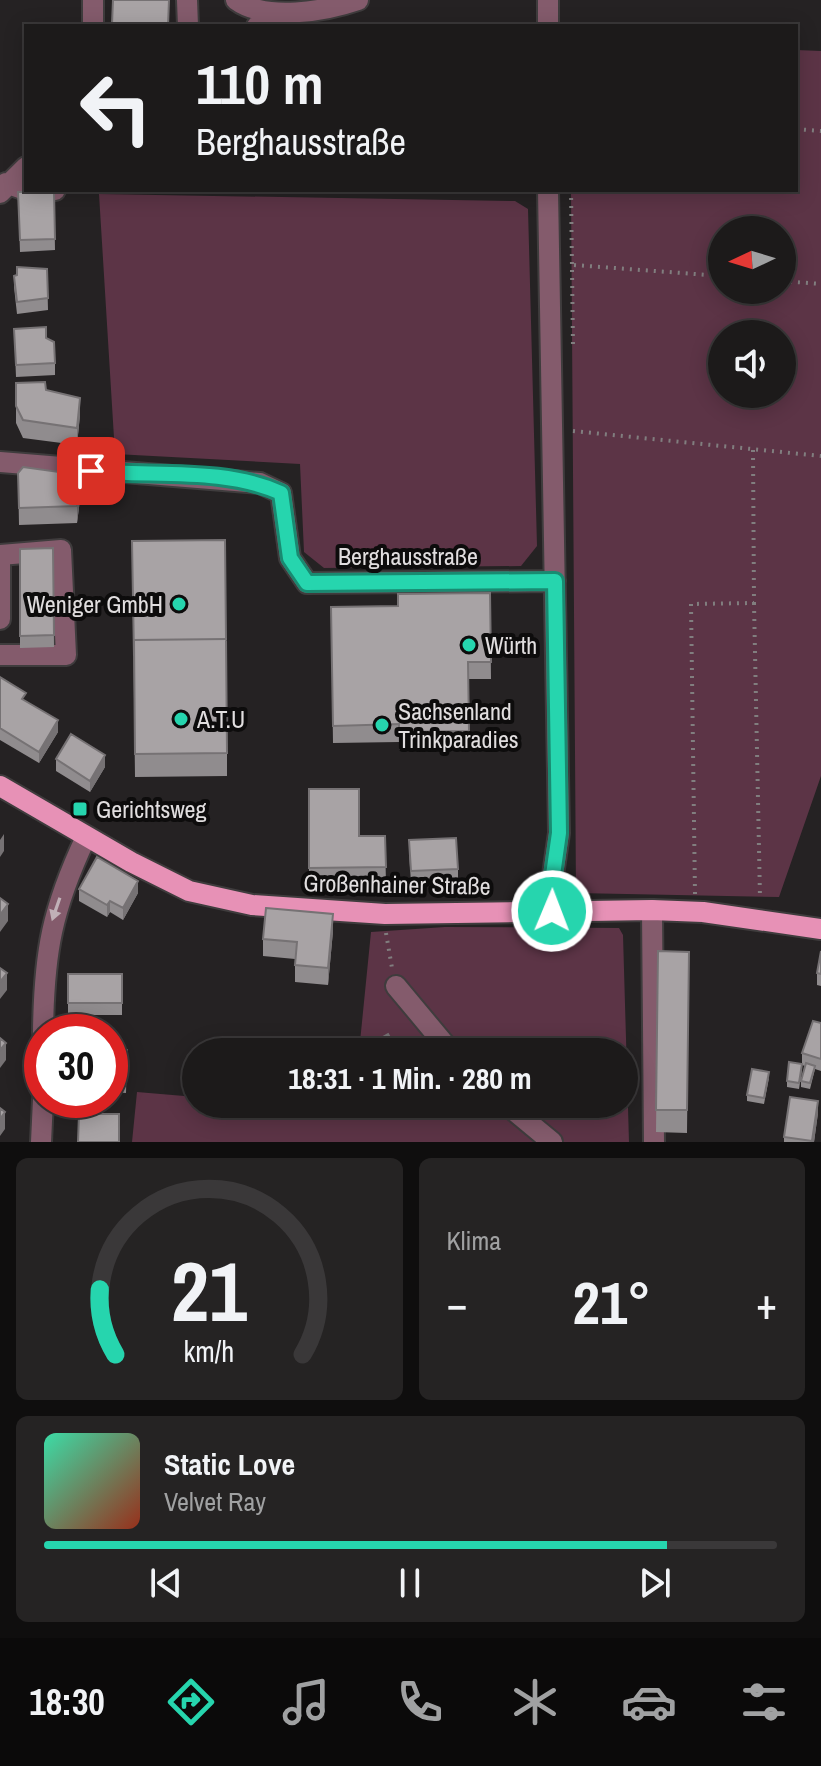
<!DOCTYPE html>
<html lang="de">
<head>
<meta charset="utf-8">
<style>
	:root { --surface:#1c1a1a; --page:#252323; --text:#f1f3f6; --muted:#a0a1a2; --line:#3a3839; --accent:#26d5ae }
	body { margin:0; font-family:"Archivo Narrow",sans-serif; background:var(--page); color:var(--text); height:100vh; display:flex; flex-direction:column; font-size:30px; white-space:nowrap }
	* { box-sizing:border-box; margin:0 }
	p { font-size:26px; color:var(--muted) }
	.icon { flex:none; width:44px; height:44px; fill:none; stroke:currentColor; stroke-width:2; stroke-linecap:round; stroke-linejoin:round }
	.map { position:relative; height:1142px; overflow:hidden }
	.drawer { display:flex; flex-direction:column; gap:16px; padding:16px; background:#0f0e0e; flex:1 }
	.drawer>* { flex:none }
	.hud { position:absolute; left:24px; top:24px; width:774px; height:168px; border-radius:0px; box-shadow:0 4px 20px #0003,0 0 0 2px var(--line); background:#1c1a1a; color:var(--text); overflow:hidden }
	.needle { width:52px; rotate:266deg }
	.tools { position:absolute; left:708px; top:216px; display:grid; gap:16px }
	.tools a { display:grid; place-items:center; width:88px; height:88px; border-radius:50%; background:var(--surface); box-shadow:0 4px 20px #0003,0 0 0 2px var(--line); font-size:40px }
	.speed { position:absolute; left:24px; top:1014px; display:flex; gap:16px; font-size:40px; font-weight:700; text-align:center }
	.speed>* { display:grid; place-content:center; width:104px; height:104px; border-radius:50%; background:var(--surface); box-shadow:0 4px 20px #0003,0 0 0 2px var(--line); line-height:1 }
	.speed .limit { border:12px solid #d22; background:#fff; color:#111 }
	.pin { position:absolute; display:grid; place-items:center; width:68px; height:68px; color:#fff; margin:-34px; border-radius:16px; box-shadow:0 4px 12px #0006 }
	.me { position:absolute; width:88px; margin:-44px; rotate:1deg; stroke-linejoin:round; filter:drop-shadow(0 0 6px #0008) }
	.turn { display:flex; align-items:center; gap:28px; height:168px; padding:0 40px; font-size:36px }
	.turn .icon { width:104px; height:104px; stroke-width:2.5 }
	.turn b { display:block; font-size:56px; line-height:68px }
	.big { font-size:60px; font-weight:700; line-height:1.1 }
	.drawer .tile { flex:1; display:flex; flex-direction:column; justify-content:center; gap:12px; min-width:0; padding:0 28px; border-radius:12px; background:var(--page) }
	.drawer .dial { align-items:center; gap:0 }
	.dial svg { height:208px; overflow:visible; fill:none; stroke:var(--line); stroke-width:7; stroke-linecap:round; text-anchor:middle }
	.dial text { fill:var(--text); stroke:none }
	.song { display:flex; align-items:center; gap:24px }
	.cover { width:96px; height:96px; border-radius:12px; background:linear-gradient(135deg,hsl(160 70% 55%),hsl(10 70% 35%)) }
	.played { height:8px; border-radius:4px; background:linear-gradient(90deg,var(--accent) 85%,var(--line) 85%) }
	.keys { display:flex; justify-content:space-around; direction:ltr }
	.heat { display:flex; justify-content:space-between; align-items:center; font-size:44px; direction:ltr }
	.drawer .tiles { flex:1; display:grid; gap:16px; grid-template-columns:1fr 1fr }
	.tile:last-child { grid-column:span 2 }
	.trip { position:absolute; left:182px; top:1038px; width:456px; height:80px; border-radius:40px; background:var(--surface); box-shadow:0 4px 20px #0003,0 0 0 2px var(--line); font-weight:700; line-height:80px; text-align:center }
	.menu { display:flex; height:128px; justify-content:space-around; align-items:center; background:#0b0a0a; color:var(--muted) }
	.menu .icon { width:56px; height:56px }
	.menu .active { color:var(--accent) }
	.menu b { font-size:36px; color:var(--text) }
	.map>svg:first-child { display:block }
</style>
</head>
<body>
<div class="map">
<svg width="821" height="1142" viewBox="0 0 821 1142">
	<rect width="100%" height="100%" fill="#252223"/>
	<path fill="#5c3446" fill-rule="evenodd" d="M796 50 821 51V776L779 897 576 893 571 190H796ZM722 230H782V290H722ZM782 334V394H722V334Z
		M99 194 515 201 528 209 537 546 521 566 324 568 304 552 300 464 115 454Z
		M445 927 619 928 623 935 629 1142H132L137 1092 196 1097V1104H624V1052H359L371 932Z"/>
	<g fill="none" stroke-linecap="round" stroke-linejoin="round">
		<defs>
			<path id="minor" d="M93 0V26
				M187 0 188 26
				M236 0C266 22 326 11 358 0
				M548 0V26
				M257 26 291 14
				M6 183 31 192 55 190
				M548 190 559 833 552 882V911
				M0 193 26 167
				M0 462 260 483 281 493 290 558 307 583 555 581
				M0 555 61 550 66 655H0
				M0 561V619
				M652 910 654 1142
				M396 986 451 1052
				M43 1032C44 952 52 909 86 837
				M506 1104 552 1142
				M41 1142 43 1100"/>
			<path id="major" d="M0 786 131 862 189 891 252 905 385 914 652 910 703 912 821 929"/>
		</defs>
		<use href="#minor" stroke="#3f3c3d" stroke-width="24"/>
		<use href="#major" stroke="#3f3c3d" stroke-width="24"/>
		<path stroke="#817e7f" stroke-width="4" stroke-dasharray="2 6" stroke-linecap="butt" d="M796 129 821 131
			M571 190 573 347
			M574 265 722 276
			M782 281 821 284
			M573 431 821 456
			M754 603 760 898
			M695 894 691 604 754 603 753 449
			M386 933 392 968"/>
		<use href="#minor" stroke="#845b6c" stroke-width="20"/>
		<use href="#major" stroke="#e791b6" stroke-width="20"/>
	</g>
	<path fill="#908c8e" d="M54 191 55 250 20 252 18 192Z
		M47 269 48 310 17 314 14 287V276Z
		M14 329 55 363V375L16 377Z
		M16 383 46 390 80 415 77 445 23 438 16 423Z
		M18 473 81 492 77 523 19 525Z
		M132 541 227 753V776L135 777Z
		M53 548 54 647 20 648V549Z
		M490 593 491 679H468L469 749 399 750V742L333 743 331 607 398 606Z
		M0 677 58 732 39 763 0 740Z
		M56 759 105 767 90 792 56 771Z
		M309 789 359 836H385L386 885H309Z
		M409 852 458 869V881L411 883Z
		M79 889 138 893 123 920 110 912 107 917 79 901Z
		M333 931 328 985 295 982V959L263 956V939Z
		M658 951 689 952 687 1133 656 1132Z
		M821 951V986L817 985V973Z
		M68 974H122V1015H68Z
		M821 1023V1071L815 1069 810 1089 801 1087V1081L805 1066 802 1065V1053Z
		M110 1049 127 1050 126 1093 110 1092Z
		M802 1070 799 1089 787 1087V1081Z
		M769 1078 764 1104 747 1101V1095Z
		M818 1113 814 1142H784V1137Z"/>
	<path fill="#767274" d="M80 398V415L77 445V428Z
		M81 475V492L77 523V506Z
		M58 720V732L39 763V752Z
		M105 755V767L90 792V781Z
		M4 834V851L0 857V840Z
		M138 881V893L123 920V908Z
		M110 901V912L107 917V905Z
		M8 904V921L0 932V915Z
		M333 914V931L328 985V968Z
		M7 973V990L0 999V982Z
		M6 1043V1060L0 1068V1050Z
		M818 1101V1113L814 1142H812Z
		M5 1112V1129L0 1136V1119Z"/>
	<path fill="#a8a3a5" stroke="#767274" stroke-width="2" d="M113 0H169L168 26 112 24Z
		M54 191 55 239 20 240 18 192Z
		M17 267 47 269 48 298 17 302 14 276 17 275Z
		M46 327V338L54 342 55 363 16 365 14 329Z
		M45 382 46 390 80 398 77 428 23 420 16 406V383Z
		M23 467 81 475 77 506 19 508 18 473Z
		M225 540 226 639 134 640V656L132 541Z
		M53 548 54 635 20 636V549Z
		M490 593 491 662H468L469 731 399 732V724L333 726 331 607 398 606V594Z
		M226 639 227 753 135 754 134 640Z
		M0 677 26 693 22 699 58 720 39 752 0 728Z
		M71 734 105 755 90 781 56 759Z
		M309 789H359V836H385L386 867 309 868Z
		M456 838 458 869 411 871 409 840Z
		M97 857 138 881 123 908 110 901 107 905 79 889Z
		M0 898 8 904 0 915Z
		M266 908 333 914 328 968 295 965 297 942 263 939Z
		M658 951 689 952 687 1110H656Z
		M821 951V974L817 973Z
		M0 968 7 973 0 982Z
		M68 974H122V1003H68Z
		M813 1021 821 1023V1059L802 1053Z
		M388 1034 398 1052H368L365 1047Z
		M0 1038 6 1043 0 1050Z
		M110 1049 127 1050 126 1081H110Z
		M789 1062 802 1064 799 1083 787 1081Z
		M806 1063 815 1066 810 1083 801 1081Z
		M752 1069 769 1072 764 1098 747 1095Z
		M790 1097 818 1101 812 1141 784 1137Z
		M0 1108 5 1112 0 1119Z
		M79 1114H119V1142H78Z"/>
	<defs><path id="oneway-solid" d="M-6-.8H1V-3.2L6.5 0L1 3.2V.8H-6Z" transform="scale(2)"/></defs>
	<use fill="#c0b0b7" href="#oneway-solid" transform="translate(56 909) rotate(109)"/>
	<g fill="none" stroke-linecap="round" stroke-linejoin="round">
		<defs>
			<path id="route" d="M91 471C153 477 224 467 281 493L290 558 307 583 555 581 559 833 552 882V911"/>
		</defs>
		<use href="#route" stroke="#198a71" stroke-width="20"/>
		<use href="#route" stroke="#26d5ae" stroke-width="14"/>
	</g>
	<g fill="#26d5ae" stroke="#0d0c0c" stroke-width="3">
		<circle cx="179" cy="604" r="8"/>
		<circle cx="469" cy="645" r="8"/>
		<circle cx="181" cy="719" r="8"/>
		<circle cx="382" cy="725" r="8"/>
		<rect x="72" y="801" width="16" height="16" rx="4"/>
	</g>
	<g text-anchor="middle" dominant-baseline="central" stroke-width="8" stroke-linejoin="round" paint-order="stroke">
		<g font-size="24" fill="#e1dedf" stroke="#0d0c0c">
			<text x="408" y="556">Berghausstraße</text>
			<text transform="translate(397 884) rotate(1)">Großenhainer Straße</text>
		</g>
		<g font-size="24" fill="#e1dedf" stroke="#0d0c0c" text-anchor="start">
			<text x="163" y="604" text-anchor="end">Weniger GmbH</text>
			<text x="485" y="645">Würth</text>
			<text x="398" y="711">Sachsenland<tspan x="398" dy="28">Trinkparadies</tspan></text>
			<text x="197" y="719">A.T.U</text>
			<text x="96" y="809">Gerichtsweg</text>
		</g>
	</g>
</svg>
<div class="tools">
<a><svg class="needle" viewBox="-14 -14 28 28"><path d="M0-13l5 13h-10z" fill="#e53935"/><path d="M0 13l5-13h-10z" fill="#a0a1a2"/></svg></a>
<a><svg class="icon" aria-label="sound" viewBox="0 0 24 24"><path d="M4 9h4l5-4v14l-5-4H4zM17 9q2 3 0 6"/></svg></a>
</div>
<div class="speed"><div class="limit">30</div></div>
<div class="pin" style="left:91px;top:471px;background:#d93025"><svg class="icon" aria-label="arrive" viewBox="0 0 24 24"><path d="M6 21V4h12l-3 4 3 4H6"/></svg></div>
<svg class="me" style="left:552px;top:911px" viewBox="-20 -20 40 40"><circle r="17" fill="#26d5ae" stroke="#fff" stroke-width="3"/><path d="M0-11L8 9 0 5-8 9z" fill="#fff"/></svg>
<div class="trip">18:31 · 1 Min. · 280 m</div>
<div class="hud">
<div class="turn"><svg class="icon" aria-label="left" viewBox="0 0 24 24"><path d="M17 20v-9H6M10 6l-5 5 5 5"/></svg><div><b>110 m</b>Berghausstraße</div></div>
</div>
</div>
<section class="drawer">
<div class="tiles">
<div class="tile dial"><svg viewBox="0 0 100 80">
<path d="M14 69A42 42 0 1 1 86 69"/>
<path d="M14 69A42 42 0 0 1 8 44" stroke="#26d5ae"/>
<text x="50" y="56" font-size="32" font-weight="700">21</text>
<text x="50" y="72" font-size="11">km/h</text>
</svg></div>
<div class="tile"><p>Klima</p>
<div class="heat"><a>−</a><b class="big">21°</b><a>+</a></div>
</div>
<div class="tile">
<div class="song"><i class="cover"></i><div><b>Static Love</b><p>Velvet Ray</p></div></div>
<div class="played"></div>
<div class="keys"><svg class="icon" aria-label="previous" viewBox="0 0 24 24"><path d="M18 5L8 12l10 7zM5 5v14"/></svg><svg class="icon" aria-label="pause" viewBox="0 0 24 24"><path d="M8 5v14M16 5v14"/></svg><svg class="icon" aria-label="next" viewBox="0 0 24 24"><path d="M6 5l10 7-10 7zM19 5v14"/></svg></div>
</div>
</div>
</section>
<nav class="menu">
<b>18:30</b>
<svg class="icon active" aria-label="directions" viewBox="0 0 24 24"><path d="M12 3l9 9-9 9-9-9zM9 14v-3h6M13 9l2 2-2 2"/></svg>
<svg class="icon" aria-label="music" viewBox="0 0 24 24"><path d="M9 18V5l10-2v13"/><circle cx="6" cy="18" r="3"/><circle cx="16" cy="16" r="3"/></svg>
<svg class="icon" aria-label="phone" viewBox="0 0 24 24"><path d="M5 4h4l2 5-3 2q2 4 5 5l2-3 5 2v4C11 20 4 13 5 4z"/></svg>
<svg class="icon" aria-label="climate" viewBox="0 0 24 24"><path d="M12 3v18M4 7l16 10M4 17L20 7"/></svg>
<svg class="icon" aria-label="car" viewBox="0 0 24 24"><path d="M5 17H2v-5l4-1 3-4h7l3 4 3 1v5h-3M9 17h6M6 11h13"/><circle cx="7" cy="17" r="2"/><circle cx="17" cy="17" r="2"/></svg>
<svg class="icon" aria-label="filters" viewBox="0 0 24 24"><path d="M4 7h16M4 17h16"/><circle cx="9" cy="7" r="2"/><circle cx="15" cy="17" r="2"/></svg>
</nav>
</body>
</html>
